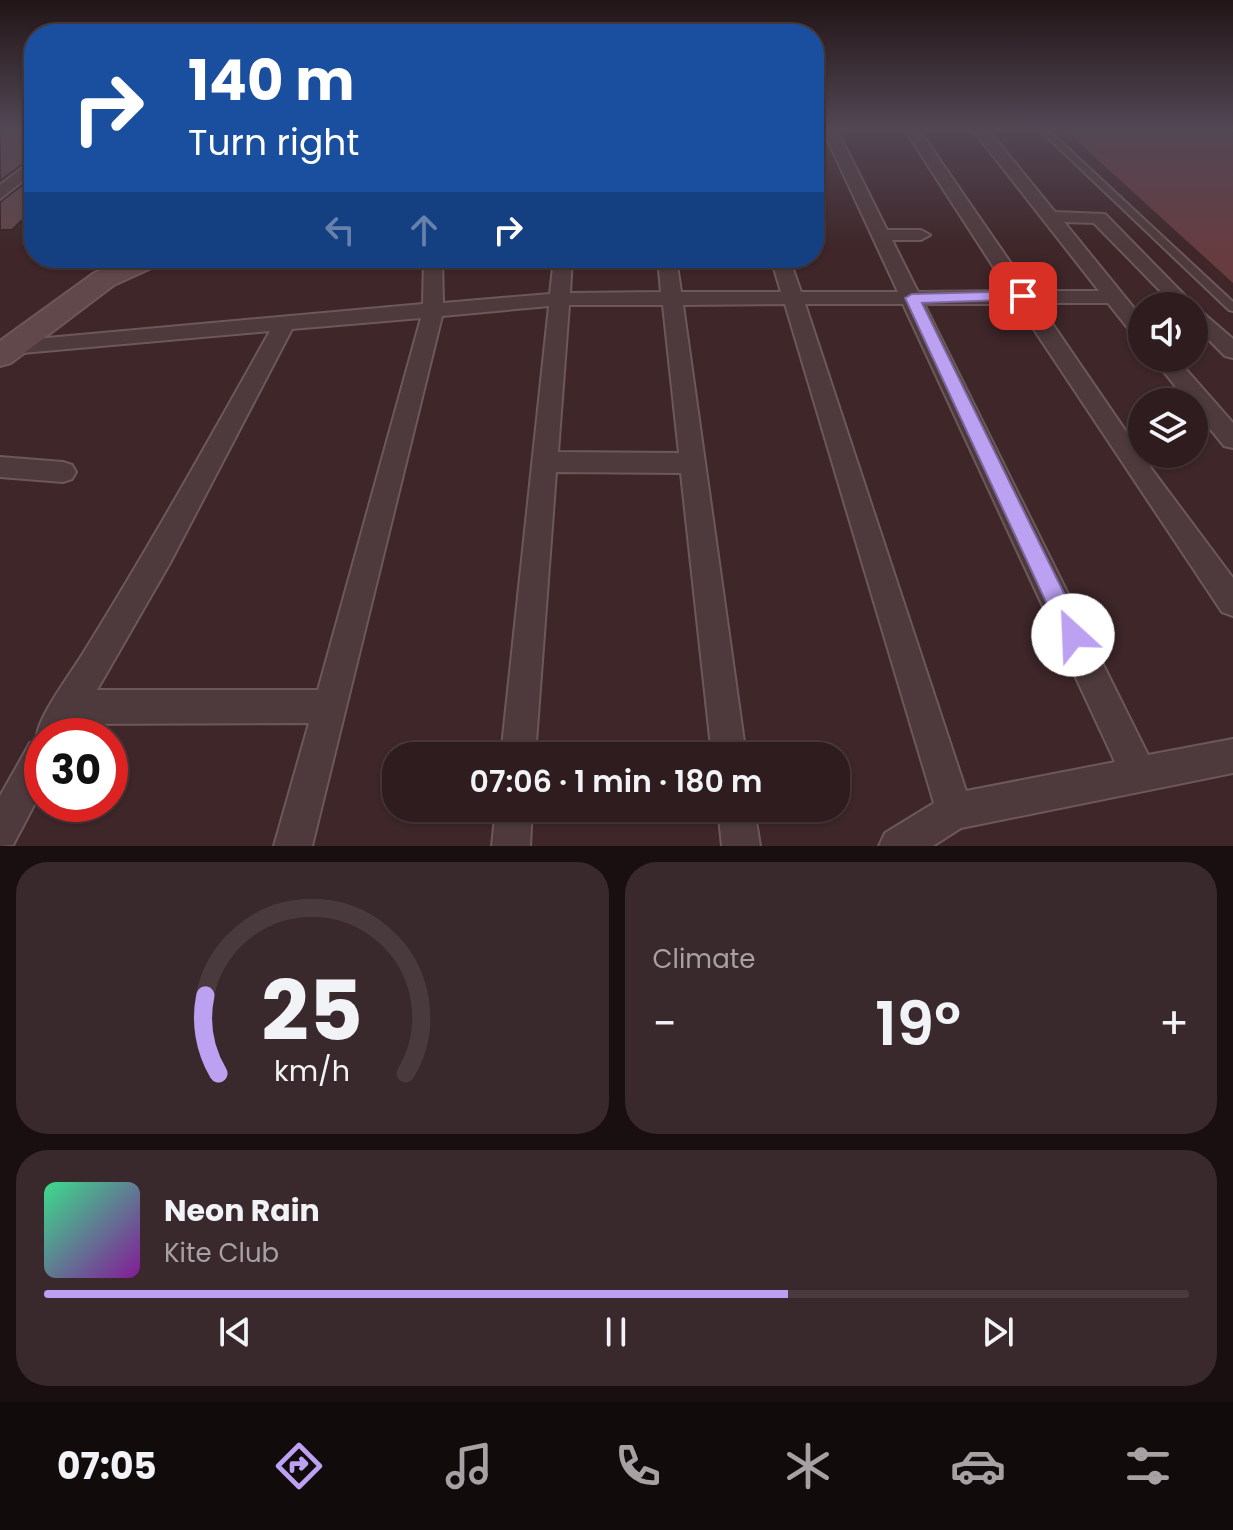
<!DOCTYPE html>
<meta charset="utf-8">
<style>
:root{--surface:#2e1c1f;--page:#3a292c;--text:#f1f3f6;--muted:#a7a1a4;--line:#493a3d;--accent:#bca0f2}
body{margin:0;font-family:Poppins,sans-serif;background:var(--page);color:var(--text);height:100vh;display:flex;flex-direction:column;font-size:30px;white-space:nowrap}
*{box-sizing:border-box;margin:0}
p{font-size:26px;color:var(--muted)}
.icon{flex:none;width:44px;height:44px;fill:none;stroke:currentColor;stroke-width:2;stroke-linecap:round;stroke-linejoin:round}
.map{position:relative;height:846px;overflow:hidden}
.side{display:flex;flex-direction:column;gap:16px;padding:16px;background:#190f11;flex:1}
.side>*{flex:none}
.hud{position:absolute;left:24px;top:24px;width:800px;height:244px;border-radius:32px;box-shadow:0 2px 6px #0004,0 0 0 2px var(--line);background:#1a4fa0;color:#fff;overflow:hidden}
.buttons{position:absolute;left:1128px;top:292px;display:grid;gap:16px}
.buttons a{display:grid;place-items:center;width:80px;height:80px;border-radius:50%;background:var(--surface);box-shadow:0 2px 6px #0004,0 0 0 2px var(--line);font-size:40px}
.speed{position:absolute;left:24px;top:718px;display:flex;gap:16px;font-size:40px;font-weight:700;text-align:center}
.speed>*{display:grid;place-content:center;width:104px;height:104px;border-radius:50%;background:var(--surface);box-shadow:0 2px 6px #0004,0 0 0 2px var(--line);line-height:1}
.speed .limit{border:12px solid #d22;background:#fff;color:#111}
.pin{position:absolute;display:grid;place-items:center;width:68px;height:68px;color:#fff;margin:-34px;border-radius:16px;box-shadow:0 4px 12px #0006}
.me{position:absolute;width:88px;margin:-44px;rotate:335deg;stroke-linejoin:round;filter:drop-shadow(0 0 6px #0008)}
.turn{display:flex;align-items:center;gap:28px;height:168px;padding:0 32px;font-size:36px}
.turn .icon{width:104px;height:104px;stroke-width:2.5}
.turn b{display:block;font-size:56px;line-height:68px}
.lanes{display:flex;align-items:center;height:76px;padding:0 32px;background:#0003;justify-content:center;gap:40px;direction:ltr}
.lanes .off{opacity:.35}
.big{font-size:60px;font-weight:600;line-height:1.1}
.side .widget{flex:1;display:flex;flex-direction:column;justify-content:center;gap:12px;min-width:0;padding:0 28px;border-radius:32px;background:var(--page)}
.side .dial{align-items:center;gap:0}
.dial svg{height:208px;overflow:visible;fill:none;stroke:var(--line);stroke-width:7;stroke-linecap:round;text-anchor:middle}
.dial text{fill:var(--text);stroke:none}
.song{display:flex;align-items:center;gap:24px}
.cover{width:96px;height:96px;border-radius:12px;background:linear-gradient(135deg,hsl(150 70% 55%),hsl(290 70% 35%))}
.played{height:8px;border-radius:4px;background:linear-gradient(90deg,var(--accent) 65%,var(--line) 65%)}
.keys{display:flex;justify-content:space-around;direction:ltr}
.heat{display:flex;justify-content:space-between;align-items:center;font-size:44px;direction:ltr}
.side .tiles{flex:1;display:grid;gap:16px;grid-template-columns:1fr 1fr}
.widget:last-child{grid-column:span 2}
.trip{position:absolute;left:382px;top:742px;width:468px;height:80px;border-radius:32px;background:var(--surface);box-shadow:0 2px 6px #0004,0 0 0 2px var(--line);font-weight:600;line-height:80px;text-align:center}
.menu{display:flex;height:128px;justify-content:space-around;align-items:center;background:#120b0c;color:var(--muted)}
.menu .icon{width:56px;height:56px}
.menu .on{color:var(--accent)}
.menu b{font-size:36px;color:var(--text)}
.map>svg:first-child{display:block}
.water{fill:#663c41}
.building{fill:#604549;stroke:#352123;stroke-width:2}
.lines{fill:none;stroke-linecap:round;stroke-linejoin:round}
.lane-casing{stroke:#6c585a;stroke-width:4}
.street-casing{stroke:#6c585a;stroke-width:4}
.secondary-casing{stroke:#6c585a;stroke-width:4}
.lane{fill:#4e3a3c;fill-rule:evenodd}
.street{fill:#4e3a3c;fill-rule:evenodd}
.secondary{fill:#61484a;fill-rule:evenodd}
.route{fill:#bca0f2;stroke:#7a689d;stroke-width:2}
</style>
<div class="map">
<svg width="1233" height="846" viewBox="0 0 1233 846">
<rect width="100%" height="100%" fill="#3e2629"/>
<path class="water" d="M1065,130H1233V283Z"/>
<path class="building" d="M0,130H34V156L0,181Z
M34,176V209L12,230H0V202Z"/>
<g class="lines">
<g class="lane-casing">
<path id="lane" d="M1040,130H1048L1233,302V311L1229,310Z"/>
</g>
<g class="street-casing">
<path id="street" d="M823,130H837L887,230H921L930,235L921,240H892L918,292L1009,291L905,130H919L1030,291H1099L973,130H988L1055,212L1105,214L1196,307L1233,339V358L1225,356L1194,325V306H1175L1094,223L1064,222L1142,318V339L1135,337L1108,303H1038L1153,471L1233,578V616L1222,612L1017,304H924L1148,755L1233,739V773L961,828L933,846H879L885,833L934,803L785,304L683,305L746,756H712L681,473L556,472L535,756H501L549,306L442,316L312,846H274L309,723L78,724L71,736H42V790L13,845L0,846V796L30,743L37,740C34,722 71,673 82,655C148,549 209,440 270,331L11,354L3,352L0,347L3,342L423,304L424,258H442L443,303L550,294L554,258H572L570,293L661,292L658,258H676L681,292H781L771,258H789L801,292H898ZM805,304H903L1115,762L966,791ZM569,305H663L679,453L558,452ZM421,318L318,690H97L170,563L292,329Z
M34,159V172L0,199V185Z
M1153,358H1176L1233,423V448L1224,446L1194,409V402H1188Z
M0,457L63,462L72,465L76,472L72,479L63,482L0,477Z
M496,808H532L530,846H492Z
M718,808H754L760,846H722Z"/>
</g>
<g class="secondary-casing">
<path id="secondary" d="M129,258H164L160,264L114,285L11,363L0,366V341L94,273Z"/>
</g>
<use href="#lane" class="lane"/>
<use href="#street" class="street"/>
<use href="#secondary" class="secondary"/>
</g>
<linearGradient id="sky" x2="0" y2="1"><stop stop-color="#221517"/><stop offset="0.52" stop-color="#524754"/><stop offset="1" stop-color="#524754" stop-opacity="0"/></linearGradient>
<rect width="1233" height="249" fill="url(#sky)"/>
<path class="route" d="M1023,291L1030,296L1028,299L922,303L1081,628L1085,635L1081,643L1073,647L1065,643L905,298L912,294Z"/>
</svg>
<div class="buttons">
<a><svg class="icon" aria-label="sound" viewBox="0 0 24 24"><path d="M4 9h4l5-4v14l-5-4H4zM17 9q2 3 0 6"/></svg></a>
<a><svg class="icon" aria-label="layers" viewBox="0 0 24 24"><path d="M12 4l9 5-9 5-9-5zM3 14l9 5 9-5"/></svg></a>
</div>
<div class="speed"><div class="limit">30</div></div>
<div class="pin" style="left:1023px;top:296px;background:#d93025"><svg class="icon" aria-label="arrive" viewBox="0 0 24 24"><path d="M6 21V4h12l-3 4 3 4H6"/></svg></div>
<svg class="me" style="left:1073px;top:635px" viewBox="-20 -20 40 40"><circle r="19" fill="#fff"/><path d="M0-13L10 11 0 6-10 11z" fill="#bca0f2"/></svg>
<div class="trip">07:06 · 1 min · 180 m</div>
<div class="hud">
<div class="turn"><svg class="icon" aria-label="right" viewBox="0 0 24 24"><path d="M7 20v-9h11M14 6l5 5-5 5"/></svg><div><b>140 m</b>Turn right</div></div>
<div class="lanes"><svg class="icon off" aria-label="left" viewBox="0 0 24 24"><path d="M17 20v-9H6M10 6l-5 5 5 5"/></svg><svg class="icon off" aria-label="ahead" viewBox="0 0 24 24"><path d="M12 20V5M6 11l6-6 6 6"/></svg><svg class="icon" aria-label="right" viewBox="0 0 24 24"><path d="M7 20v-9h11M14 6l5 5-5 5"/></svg></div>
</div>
</div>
<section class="side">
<div class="tiles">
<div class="widget dial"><svg viewBox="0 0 100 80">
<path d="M14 69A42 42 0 1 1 86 69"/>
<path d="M14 69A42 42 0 0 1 9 39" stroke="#bca0f2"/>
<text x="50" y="56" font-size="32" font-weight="700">25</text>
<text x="50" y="72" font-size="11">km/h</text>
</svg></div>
<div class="widget"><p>Climate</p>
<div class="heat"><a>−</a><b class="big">19°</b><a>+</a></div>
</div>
<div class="widget">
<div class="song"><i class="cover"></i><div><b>Neon Rain</b><p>Kite Club</p></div></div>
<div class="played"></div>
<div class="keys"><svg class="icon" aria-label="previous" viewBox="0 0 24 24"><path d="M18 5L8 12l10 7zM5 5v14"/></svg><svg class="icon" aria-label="pause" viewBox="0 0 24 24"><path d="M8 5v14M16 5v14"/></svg><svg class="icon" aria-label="next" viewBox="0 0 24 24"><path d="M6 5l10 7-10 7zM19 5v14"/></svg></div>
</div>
</div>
</section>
<nav class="menu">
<b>07:05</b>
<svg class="icon on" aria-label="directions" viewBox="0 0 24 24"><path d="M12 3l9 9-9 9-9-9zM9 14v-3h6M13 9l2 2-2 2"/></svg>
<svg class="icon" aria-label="music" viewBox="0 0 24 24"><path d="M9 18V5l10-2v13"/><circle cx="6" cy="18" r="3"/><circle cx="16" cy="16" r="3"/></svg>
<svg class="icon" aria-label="phone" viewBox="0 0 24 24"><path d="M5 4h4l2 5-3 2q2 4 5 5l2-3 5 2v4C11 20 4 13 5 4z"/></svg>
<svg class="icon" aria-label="climate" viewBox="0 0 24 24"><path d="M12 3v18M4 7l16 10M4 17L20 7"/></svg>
<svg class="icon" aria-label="car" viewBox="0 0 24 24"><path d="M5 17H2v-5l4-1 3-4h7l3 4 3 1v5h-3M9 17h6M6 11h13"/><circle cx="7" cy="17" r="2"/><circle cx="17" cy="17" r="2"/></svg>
<svg class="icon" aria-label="filters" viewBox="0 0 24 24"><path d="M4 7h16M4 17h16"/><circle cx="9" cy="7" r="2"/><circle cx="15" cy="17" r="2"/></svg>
</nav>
